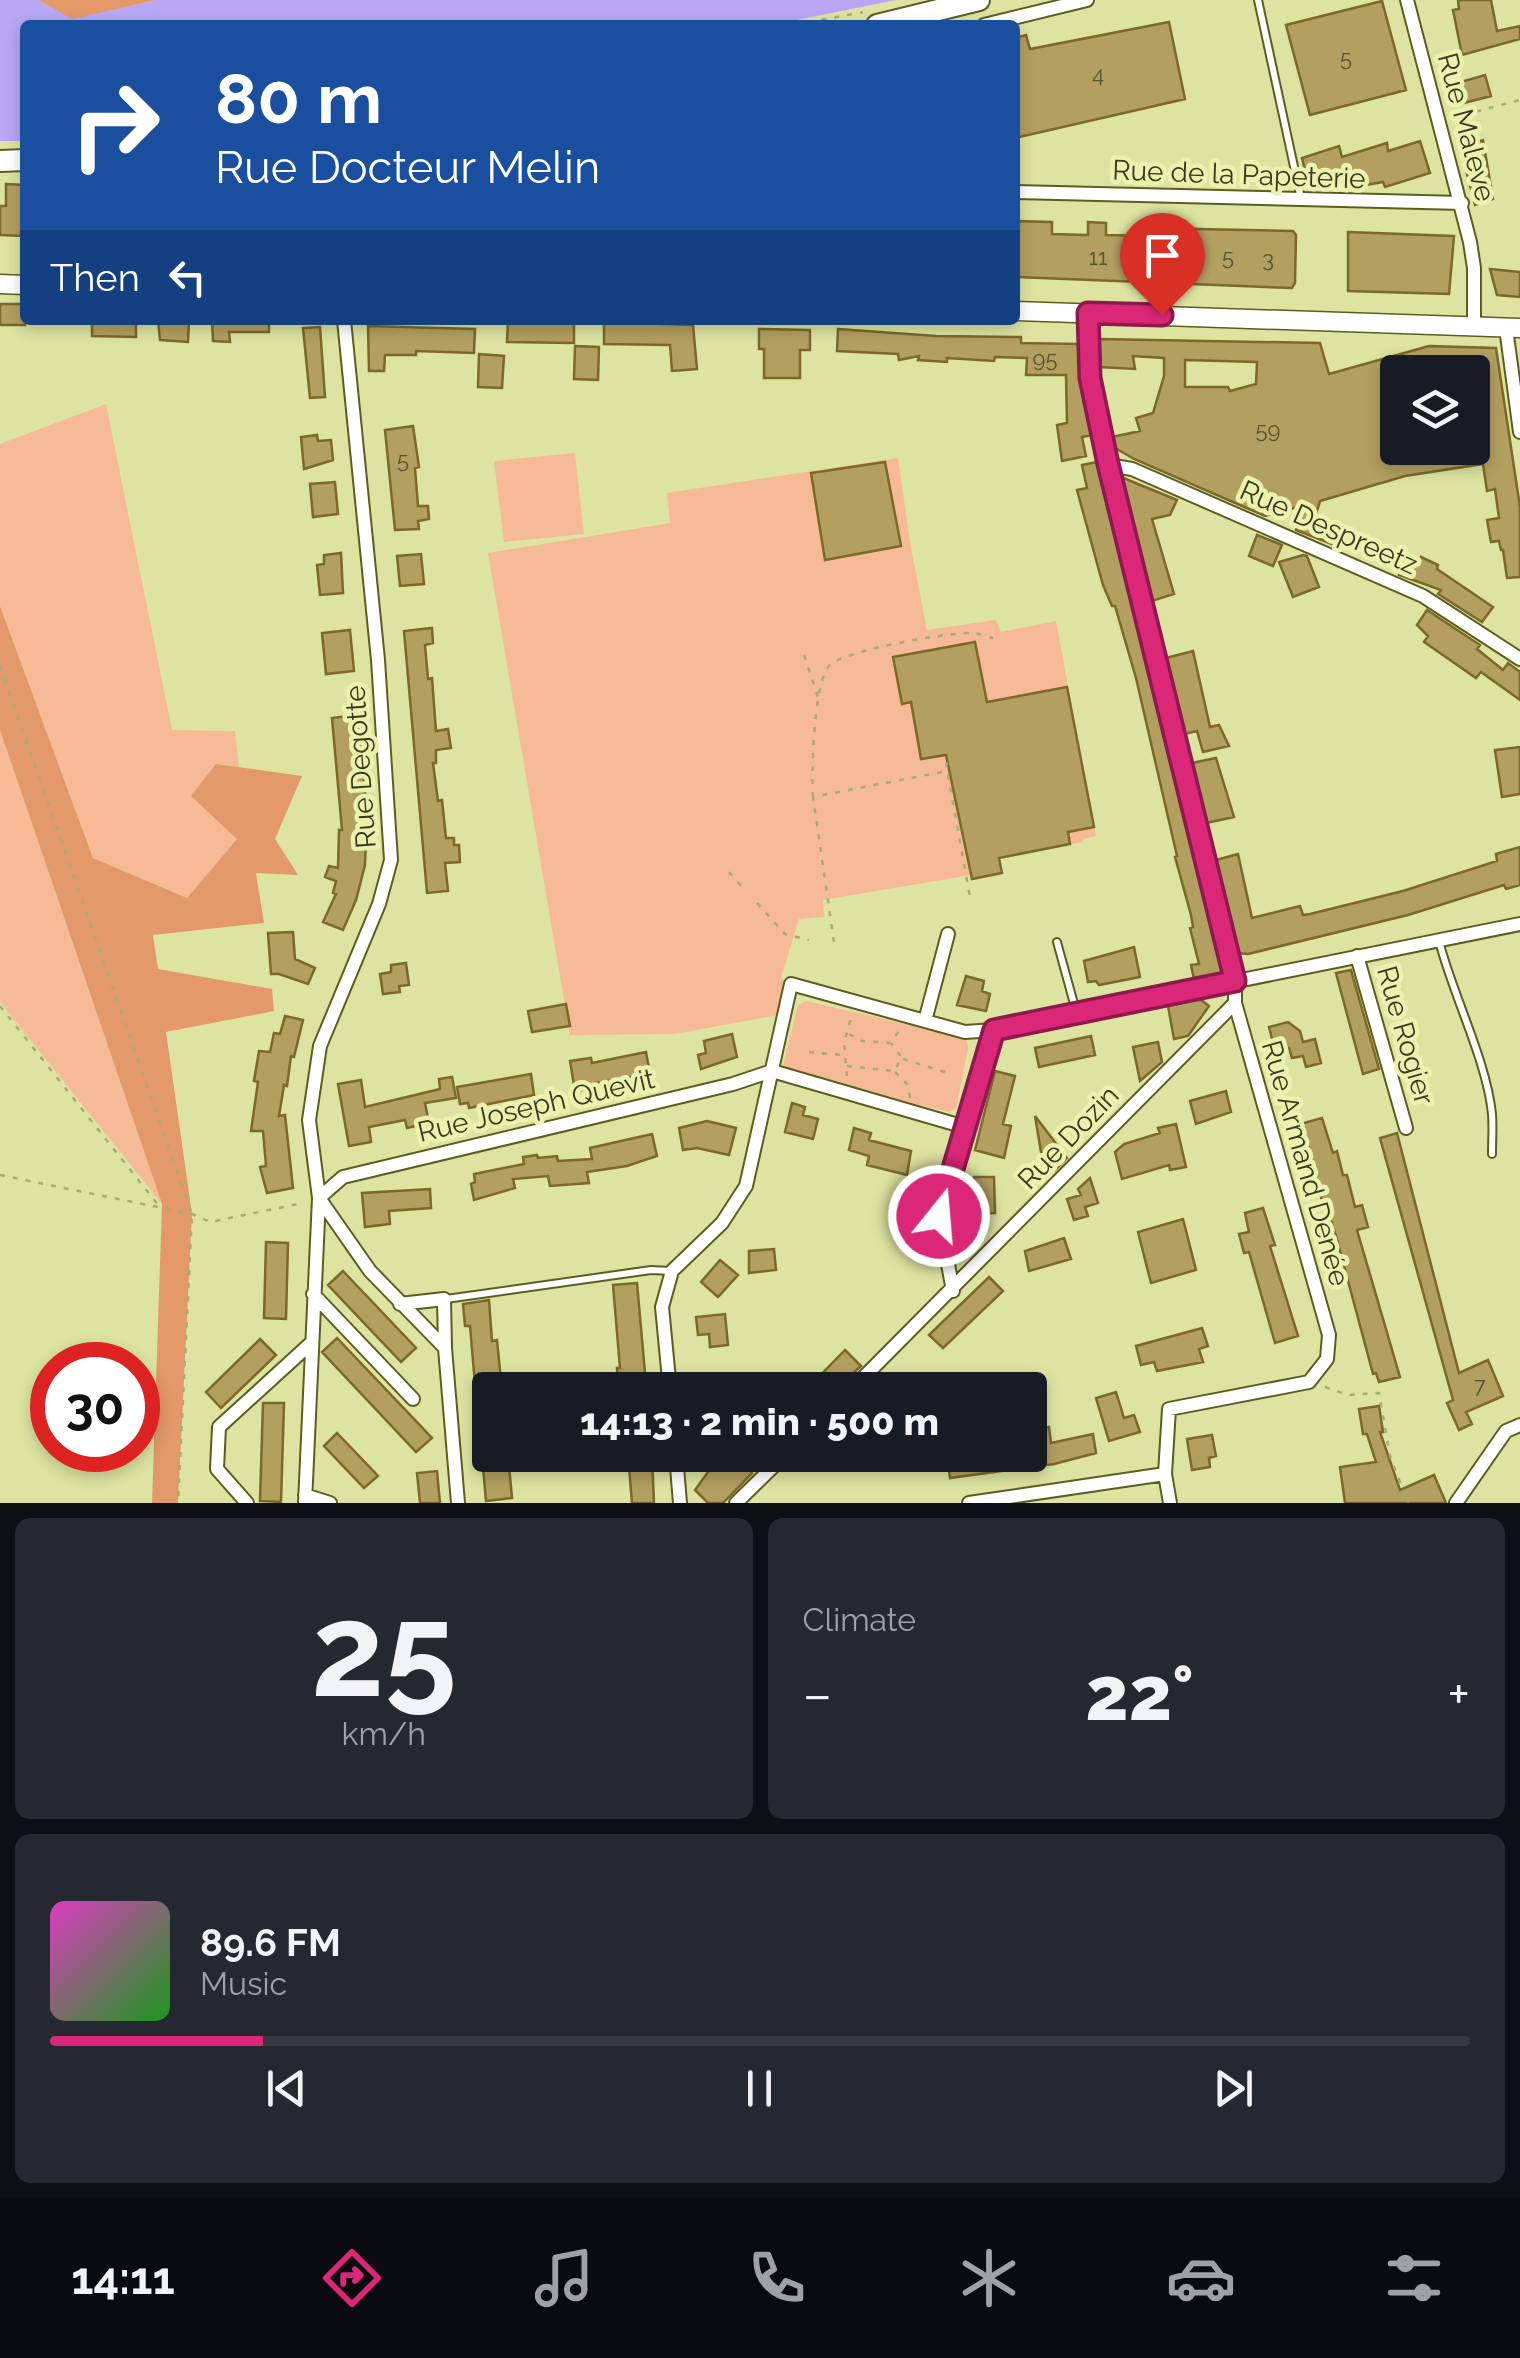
<!DOCTYPE html>
<meta charset="utf-8">
<style>
:root{--surface:#171b24;--page:#242831;--text:#f1f3f6;--muted:#9ea1a6;--line:#363941;--accent:#db2777}
body{margin:0;font-family:Raleway,sans-serif;background:var(--page);color:var(--text);height:100vh;display:flex;flex-direction:column;font-size:38px;white-space:nowrap}
*{box-sizing:border-box;margin:0}
p{font-size:32px;color:var(--muted)}
.icon{flex:none;width:55px;height:55px;fill:none;stroke:currentColor;stroke-width:2;stroke-linecap:round;stroke-linejoin:round}
.map{position:relative;height:1503px;overflow:hidden}
.panel{display:flex;flex-direction:column;gap:15px;padding:15px;background:#0d0f14;flex:1}
.panel>*{flex:none}
.hud{position:absolute;left:20px;top:20px;width:1000px;height:305px;border-radius:10px;box-shadow:0 5px 15px #0003;background:#1a4fa0;color:#fff;overflow:hidden}
.buttons{position:absolute;left:1380px;top:355px;display:grid;gap:20px}
.buttons a{display:grid;place-items:center;width:110px;height:110px;border-radius:10px;background:var(--surface);box-shadow:0 5px 15px #0003;font-size:50px}
.speed{position:absolute;left:30px;top:1342px;display:flex;gap:20px;font-size:50px;font-weight:700;text-align:center}
.speed>*{display:grid;place-content:center;width:130px;height:130px;border-radius:50%;background:var(--surface);box-shadow:0 5px 15px #0003;line-height:1}
.speed .limit{border:15px solid #d22;background:#fff;color:#111}
.pin{position:absolute;display:grid;place-items:center;width:85px;height:85px;color:#fff;margin:-102px -42px;border-radius:50% 50% 50% 0;rotate:-45deg;box-shadow:0 0 10px #0007}
.pin .icon{rotate:45deg}
.me{position:absolute;width:110px;margin:-55px;rotate:17deg;stroke-linejoin:round;filter:drop-shadow(0 0 8px #0008)}
.turn{display:flex;align-items:center;gap:35px;height:210px;padding:0 30px;font-size:45px}
.turn .icon{width:130px;height:130px;stroke-width:2.5}
.turn b{display:block;font-size:70px;line-height:85px}
.then{display:flex;align-items:center;height:95px;padding:0 30px;background:#0003;gap:20px;font-size:38px}
.big{font-size:75px;font-weight:800;line-height:1.1}
.panel .card{flex:1;display:flex;flex-direction:column;justify-content:center;gap:15px;min-width:0;padding:0 35px;border-radius:15px;background:var(--page)}
.panel .dial{align-items:center;gap:0}
.dial b{font-size:130px;line-height:1}
.song{display:flex;align-items:center;gap:30px}
.cover{width:120px;height:120px;border-radius:15px;background:linear-gradient(135deg,hsl(310 70% 55%),hsl(120 70% 35%))}
.played{height:10px;border-radius:5px;background:linear-gradient(90deg,var(--accent) 15%,var(--line) 15%)}
.keys{display:flex;justify-content:space-around;direction:ltr}
.heat{display:flex;justify-content:space-between;align-items:center;font-size:55px;direction:ltr}
.panel .tiles{flex:1;display:grid;gap:15px;grid-template-columns:1fr 1fr}
.card:last-child{grid-column:span 2}
.trip{position:absolute;left:472px;top:1372px;width:575px;height:100px;border-radius:10px;background:var(--surface);box-shadow:0 5px 15px #0003;font-weight:800;line-height:100px;text-align:center}
.dock{display:flex;height:160px;justify-content:space-around;align-items:center;background:#090b0e;color:var(--muted)}
.dock .icon{width:70px;height:70px}
.dock .current{color:var(--accent)}
.dock b{font-size:45px;color:var(--text)}
.map>svg:first-child{display:block}
.green{fill:#f6bb96}
.forest{fill:#e39969}
.water{fill:#b7a7f5}
.building{fill:#b39f5f;stroke:#7c6928;stroke-width:2.5;fill-rule:evenodd}
.lines{fill:none;stroke-linecap:round;stroke-linejoin:round}
.service-casing{stroke:#5b5f1e;stroke-width:10}
.minor-casing{stroke:#5b5f1e;stroke-width:16}
.secondary-casing{stroke:#5b5f1e;stroke-width:21}
.primary-casing{stroke:#5b5f1e;stroke-width:24}
.path{stroke:#a7ad77;stroke-width:2.5;stroke-dasharray:5 8;stroke-linecap:butt}
.service{stroke:#fff;stroke-width:6}
.minor{stroke:#fff;stroke-width:12}
.secondary{stroke:#fff;stroke-width:18}
.primary{stroke:#fff;stroke-width:20}
.route-casing{stroke:#8e194d;stroke-width:25}
.route{stroke:#db2777;stroke-width:18}
.labels{text-anchor:middle;stroke-width:9;stroke-linejoin:round;paint-order:stroke}
.number-label{font-size:22px;fill:#575430}
.street-label{font-size:28px;fill:#383b20;stroke:#eaf2ae}
</style>
<div class="map">
<svg width="1520" height="1503" viewBox="0 0 1520 1503">
<rect width="100%" height="100%" fill="#dde4a1"/>
<path class="green" d="M106,404L172,730L235,731L239,767L216,764L237,839L187,898L93,858L0,606V444Z
M575,453L584,534L504,542L494,461Z
M898,458L910,542L927,630L996,620L1001,632L1056,621L1096,836L1083,839V842L999,858L1002,873L972,879L971,875L823,900L824,917L799,919L781,978L791,984L784,1014L674,1034L570,1035L488,553L670,523L667,493Z
M0,730L162,1204L0,1002Z
M806,1001L966,1038L968,1048L956,1108L949,1112L788,1074L783,1065L798,1005Z"/>
<path class="forest" d="M38,0H156L72,20Z
M0,606L93,858L187,898L237,839L191,796L216,764L302,776L275,839L298,875L256,873L264,923L153,935L158,969L272,989L274,1011L166,1032L192,1214L178,1503H152L162,1204L0,730Z"/>
<path class="water" d="M0,0H38L72,19L156,0H896L772,25H25V141H0Z"/>
<path class="building" d="M1458,0H1491L1497,31L1520,26V39L1462,55L1453,10L1459,9Z
M1382,1L1406,90L1310,115L1286,25Z
M1169,22L1185,99L1015,138V38L1026,35L1030,49Z
M1485,75L1491,96L1456,105L1450,85Z
M1483,140L1493,199L1475,205L1460,147Z
M1420,141L1430,173L1385,187L1383,182L1360,186L1356,171L1309,187L1302,158L1339,146L1342,157L1387,143L1388,151Z
M6,184L25,185V236L0,235V206H6Z
M1015,221L1052,222V234L1088,235V222L1106,223V235L1147,236L1148,228L1293,231L1296,235L1295,283L1292,288L1015,277Z
M1348,232L1454,236L1449,294L1348,291Z
M1490,269L1520,272V297L1497,295Z
M0,304H25V325H0Z
M92,320H136V337L92,336Z
M158,320H189L188,342L160,340Z
M212,320H269V332H229L230,342L213,341Z
M508,320L574,321V343L507,342Z
M604,322L693,325L697,369L672,371L670,345L604,344Z
M368,326L475,329L474,353L416,351V355H385L384,371H369Z
M320,327L325,397L310,398L303,328Z
M759,329L810,330V350H800V378H764V349H759Z
M838,329L936,336L1021,337V343L1079,344L1080,380L1092,435L1082,437L1086,456L1062,461L1057,425L1067,423L1066,375H1026L1027,358L995,357L994,361L947,358V362L918,360L919,356L899,360L898,354L837,351Z
M1099,339L1320,343L1329,374L1429,346L1496,348L1520,507V577L1507,578L1503,550H1501L1499,541L1491,542L1487,520L1499,518L1495,489L1487,491L1483,464L1405,476L1320,501L1315,518L1340,530L1334,545L1296,530L1305,505L1265,516L1134,459L1115,448L1112,437L1140,431L1136,418L1153,413L1164,376V358L1133,356L1135,369L1100,367ZM1185,360L1257,362L1256,384L1230,391L1228,387H1185ZM1398,372H1472V448H1398Z
M575,346L599,347L598,380L574,379Z
M479,354L504,356L502,388L478,387Z
M413,426L419,467L415,468L418,506H428L429,519L418,521L419,529L395,530L385,430Z
M317,435L318,441L331,440L333,460L304,469L301,437Z
M885,462L901,546L825,560L811,473Z
M1097,462L1105,497L1223,974L1194,979L1191,965L1199,964L1190,928L1193,927L1191,915L1175,857L1177,856L1136,678L1115,606H1112L1103,585L1077,490L1087,488L1082,465Z
M1121,477L1177,500L1170,515L1152,519L1174,594L1152,601Z
M335,482L338,514L313,517L310,484Z
M1257,535L1282,545L1273,566L1249,556Z
M341,553L343,593L320,595L317,565L324,564V555Z
M421,554L424,584L400,586L397,556Z
M1303,555L1307,556L1319,587L1293,597L1279,562Z
M1421,557L1438,565L1437,569L1493,607L1482,622L1438,594L1441,590L1399,575L1406,558L1418,564Z
M1427,610L1480,645L1477,649L1503,670L1508,663L1520,672V700L1481,672L1476,678L1424,642L1428,636L1417,625Z
M432,628L433,643L425,645L428,679L432,678L436,731L448,729L451,748L436,750V763H433L438,801L442,800L446,838H454V845H459L460,862L445,863L448,891L427,893L404,631Z
M350,630L354,671L326,674L322,633Z
M975,642L987,702L1067,687L1094,827L1068,832L1070,844L999,858L1002,873L972,879L946,755L921,759L911,702L902,704L893,657Z
M1193,651L1210,727L1219,725L1229,746L1203,752L1197,731L1184,734L1166,658Z
M357,715L367,812L365,865L356,900L343,930L323,922L336,894L333,893L336,881L325,877L329,866L338,868L339,830H342L332,718Z
M1520,747V794L1502,797L1495,750Z
M1216,758L1234,817L1206,823L1192,763Z
M1520,847V885L1506,889L1504,885L1408,915L1248,954L1238,953L1216,860L1238,854L1252,918L1300,906L1303,915L1310,914L1403,891L1497,861L1496,854Z
M293,932L295,959L315,968L308,984L279,974H271L268,933Z
M1134,947L1140,977L1099,985L1096,981L1088,982L1084,961Z
M406,963L409,985L399,986L400,992L383,994L380,974L391,972V965Z
M1351,970L1379,1069L1363,1074L1336,973Z
M966,976L984,981L982,991L990,994L986,1011L957,1005Z
M1200,999L1209,1006L1188,1036L1174,1039L1168,1006Z
M566,1004L570,1026L532,1032L528,1011Z
M285,1016L303,1020L294,1057L291,1056L287,1086L284,1085L279,1116L285,1115L293,1188L267,1193L260,1167L266,1166L263,1131H251L258,1082L254,1081L259,1051L270,1052L274,1033L280,1034Z
M1288,1022L1300,1031L1303,1042L1315,1039L1321,1063L1306,1067L1303,1056L1292,1058L1289,1048L1275,1051L1269,1027Z
M732,1034L737,1057L701,1069L698,1055L706,1053L704,1041Z
M1091,1036L1095,1055L1039,1067L1035,1048Z
M1158,1042L1162,1062L1140,1081L1133,1047Z
M646,1052L650,1074L595,1083L596,1088L575,1091L570,1061L591,1058L592,1063Z
M995,1071L1015,1076L1003,1124L1011,1126L1004,1158L975,1150Z
M531,1074L534,1095L469,1108L468,1103L460,1104L457,1087Z
M452,1077L456,1098L425,1103L429,1123L407,1128L405,1120L369,1127L371,1142L349,1146L338,1084L361,1080L365,1107L440,1089L439,1079Z
M1226,1091L1231,1112L1196,1124L1190,1101Z
M792,1103L805,1107L803,1115L818,1119L813,1139L785,1132Z
M1035,1116L1067,1158L1055,1170L1041,1152Z
M1322,1118L1333,1153L1337,1151L1343,1175H1347L1355,1207L1362,1205L1368,1227L1357,1230L1400,1377L1379,1382L1376,1373L1373,1374L1336,1236L1326,1205H1323L1309,1148L1300,1124Z
M707,1121L736,1128L729,1155L697,1148L683,1150L679,1128Z
M1176,1124L1186,1167L1170,1170L1169,1165L1122,1179L1115,1152L1124,1144L1160,1133L1158,1128Z
M854,1128L871,1133L869,1140L911,1151L907,1175L867,1165L869,1156L849,1150Z
M1397,1133L1459,1373L1488,1360L1503,1396L1466,1412L1472,1424L1459,1430L1447,1403L1453,1400L1380,1138Z
M652,1134L657,1156L627,1166L587,1172L589,1183L550,1186L548,1176L513,1179L515,1188L474,1200L471,1184L475,1182L474,1174L524,1164L523,1157L537,1155L538,1158L557,1156L558,1161L592,1159L590,1148Z
M974,1177H994L995,1213L972,1214Z
M1090,1178L1098,1203L1085,1207L1088,1216L1074,1220L1067,1199L1081,1195L1078,1189Z
M430,1189L431,1208L389,1211L390,1224L365,1227L362,1193Z
M1263,1208L1275,1245L1270,1246L1298,1336L1275,1343L1249,1252L1244,1253L1239,1234L1249,1232L1245,1213Z
M1183,1219L1196,1270L1151,1283L1138,1232Z
M1064,1238L1071,1259L1029,1271L1025,1251Z
M266,1242L288,1243L286,1319L264,1318Z
M774,1249L776,1270L749,1273V1251Z
M720,1260L738,1275L718,1297L701,1282Z
M343,1271L416,1348L401,1362L328,1285Z
M989,1277L1003,1291L943,1348L929,1335Z
M637,1283L646,1384L643,1385V1390H623L618,1386L617,1368H620L613,1285Z
M489,1300L492,1341L497,1340L502,1390H490V1442L480,1443L470,1326H465L463,1304Z
M725,1314L728,1345L710,1347L709,1334L698,1335L696,1317Z
M1202,1328L1208,1346L1199,1349L1203,1362L1157,1371L1154,1362L1141,1365L1136,1346Z
M337,1338L432,1438L416,1452L322,1352Z
M260,1339L276,1355L221,1408L206,1392Z
M845,1350L861,1366L835,1390H806Z
M1116,1392L1124,1418L1134,1415L1140,1432L1109,1441L1096,1398Z
M263,1403H284L281,1502L260,1501Z
M1379,1406L1383,1432H1380L1400,1490L1434,1475L1446,1503H1345L1340,1467L1376,1462L1367,1434H1363L1359,1409Z
M1049,1427L1051,1443L1093,1434L1096,1453L1054,1464L950,1478L947,1455H1030V1430Z
M337,1433L378,1476L364,1488L324,1446Z
M1212,1435L1216,1456L1209,1458L1210,1467L1192,1470L1187,1439Z
M482,1455H508L512,1498L486,1501Z
M628,1455H652L654,1503H632Z
M718,1458L729,1469L738,1459L752,1473L723,1503H708L695,1490Z
M437,1471L440,1503H420L417,1473Z"/>
<g class="lines">
<g class="service-casing">
<path id="service" d="M1258,0L1301,199
M1439,941C1453,995 1487,1062 1492,1114C1493,1127 1492,1141 1492,1154
M1057,942L1076,1011
M446,1299L651,1270L671,1271"/>
</g>
<g class="minor-casing">
<path id="minor" d="M1407,0L1470,242L1474,268V327
M984,25L1087,0
M1015,192L1462,203
M1506,328L1520,432
M1108,465L1132,469L1423,596L1520,659
M1357,956L1406,1128
M925,1021L948,934
M772,1071L965,1127
M319,1198L343,1177L733,1084L772,1071
M319,1198L370,1271L445,1348L458,1503
M953,1291L939,1216L994,1030
M313,1294L413,1399
M400,1304L444,1299L445,1348
M670,1390L662,1307L672,1271L722,1223L746,1186L791,984L965,1032L994,1030L1520,924
M851,1390L1235,1003
M676,1455L680,1503
M1165,1474L1170,1503
M305,1495L330,1503
M247,1503L217,1469L219,1427L310,1344
M305,1503L319,1198L309,1120L320,1046L379,904L391,860L378,660L344,320
M736,1503L785,1455
M969,1503L1165,1474L1169,1409L1309,1382L1327,1359L1329,1335L1235,1003V981L1108,465L1090,378L1088,313
M1456,1503L1506,1431L1520,1425"/>
</g>
<g class="secondary-casing">
<path id="secondary" d="M0,284L25,285
M1015,311L1520,328"/>
</g>
<g class="primary-casing">
<path id="primary" d="M877,25L979,0
M0,161L25,160"/>
</g>
<path class="path" d="M796,25L863,12
M1451,118L1520,100
M804,655L819,700
M0,666L192,1214L178,1503
M948,763L946,764L970,897
M813,797C811,772 814,686 828,667C842,650 946,633 970,633C978,633 986,636 993,638
M729,872L741,886
M757,903L785,934L809,940
M834,942L813,797L947,771
M0,1006L159,1206
M849,1034L862,1041L891,1043L900,1029
M809,1052L843,1055
M903,1059L945,1072
M847,1066L894,1071L902,1058L891,1043
M895,1072L907,1084L910,1098
M847,1076L844,1042L852,1015
M0,1175L192,1214L210,1222L303,1203
M1325,1387L1348,1395L1379,1393L1390,1456L1408,1503"/>
<use href="#service" class="service"/>
<use href="#minor" class="minor"/>
<use href="#secondary" class="secondary"/>
<use href="#primary" class="primary"/>
</g>
<g class="lines">
<g class="route-casing">
<path id="route" d="M939,1216L994,1030L1235,981L1108,464L1090,378L1088,313L1162,315"/>
</g>
<use href="#route" class="route"/>
</g>
<g class="labels">
<g class="number-label">
<text x="1346" y="66">5</text>
<text x="1098" y="82">4</text>
<text x="1098" y="265">11</text>
<text x="1228" y="265">5</text>
<text x="1268" y="267">3</text>
<text x="1045" y="367">95</text>
<text x="1268" y="438">59</text>
<text x="403" y="468">5</text>
<text x="1480" y="1393">7</text>
</g>
<g class="street-label">
<text transform="translate(1467 127) rotate(75)" y="10">Rue Maleve</text>
<text transform="translate(1239 174) rotate(2)" y="10">Rue de la Papeterie</text>
<text transform="translate(1329 527) rotate(24)" y="10">Rue Despreetz</text>
<text transform="translate(360 767) rotate(-94)" y="10">Rue Degotte</text>
<text transform="translate(1406 1035) rotate(74)" y="10">Rue Rogier</text>
<text transform="translate(536 1105) rotate(-13)" y="10">Rue Joseph Quevit</text>
<text transform="translate(1068 1137) rotate(-46)" y="10">Rue Dozin</text>
<text transform="translate(1306 1163) rotate(74)" y="10">Rue Armand Denée</text>
</g>
</g>
</svg>
<div class="buttons">
<a><svg class="icon" aria-label="layers" viewBox="0 0 24 24"><path d="M12 4l9 5-9 5-9-5zM3 14l9 5 9-5"/></svg></a>
</div>
<div class="speed"><div class="limit">30</div></div>
<div class="pin" style="left:1162px;top:315px;background:#d93025"><svg class="icon" aria-label="arrive" viewBox="0 0 24 24"><path d="M6 21V4h12l-3 4 3 4H6"/></svg></div>
<svg class="me" style="left:939px;top:1216px" viewBox="-20 -20 40 40"><circle r="17" fill="#db2777" stroke="#fff" stroke-width="3"/><path d="M0-11L8 9 0 5-8 9z" fill="#fff"/></svg>
<div class="trip">14:13 · 2 min · 500 m</div>
<div class="hud">
<div class="turn"><svg class="icon" aria-label="right" viewBox="0 0 24 24"><path d="M7 20v-9h11M14 6l5 5-5 5"/></svg><div><b>80 m</b>Rue Docteur Melin</div></div>
<div class="then">Then<svg class="icon" aria-label="left" viewBox="0 0 24 24"><path d="M17 20v-9H6M10 6l-5 5 5 5"/></svg></div>
</div>
</div>
<section class="panel">
<div class="tiles">
<div class="card dial"><b>25</b><p>km/h</p></div>
<div class="card"><p>Climate</p>
<div class="heat"><a>−</a><b class="big">22°</b><a>+</a></div>
</div>
<div class="card">
<div class="song"><i class="cover"></i><div><b>89.6 FM</b><p>Music</p></div></div>
<div class="played"></div>
<div class="keys"><svg class="icon" aria-label="previous" viewBox="0 0 24 24"><path d="M18 5L8 12l10 7zM5 5v14"/></svg><svg class="icon" aria-label="pause" viewBox="0 0 24 24"><path d="M8 5v14M16 5v14"/></svg><svg class="icon" aria-label="next" viewBox="0 0 24 24"><path d="M6 5l10 7-10 7zM19 5v14"/></svg></div>
</div>
</div>
</section>
<nav class="dock">
<b>14:11</b>
<svg class="icon current" aria-label="directions" viewBox="0 0 24 24"><path d="M12 3l9 9-9 9-9-9zM9 14v-3h6M13 9l2 2-2 2"/></svg>
<svg class="icon" aria-label="music" viewBox="0 0 24 24"><path d="M9 18V5l10-2v13"/><circle cx="6" cy="18" r="3"/><circle cx="16" cy="16" r="3"/></svg>
<svg class="icon" aria-label="phone" viewBox="0 0 24 24"><path d="M5 4h4l2 5-3 2q2 4 5 5l2-3 5 2v4C11 20 4 13 5 4z"/></svg>
<svg class="icon" aria-label="climate" viewBox="0 0 24 24"><path d="M12 3v18M4 7l16 10M4 17L20 7"/></svg>
<svg class="icon" aria-label="car" viewBox="0 0 24 24"><path d="M5 17H2v-5l4-1 3-4h7l3 4 3 1v5h-3M9 17h6M6 11h13"/><circle cx="7" cy="17" r="2"/><circle cx="17" cy="17" r="2"/></svg>
<svg class="icon" aria-label="filters" viewBox="0 0 24 24"><path d="M4 7h16M4 17h16"/><circle cx="9" cy="7" r="2"/><circle cx="15" cy="17" r="2"/></svg>
</nav>
